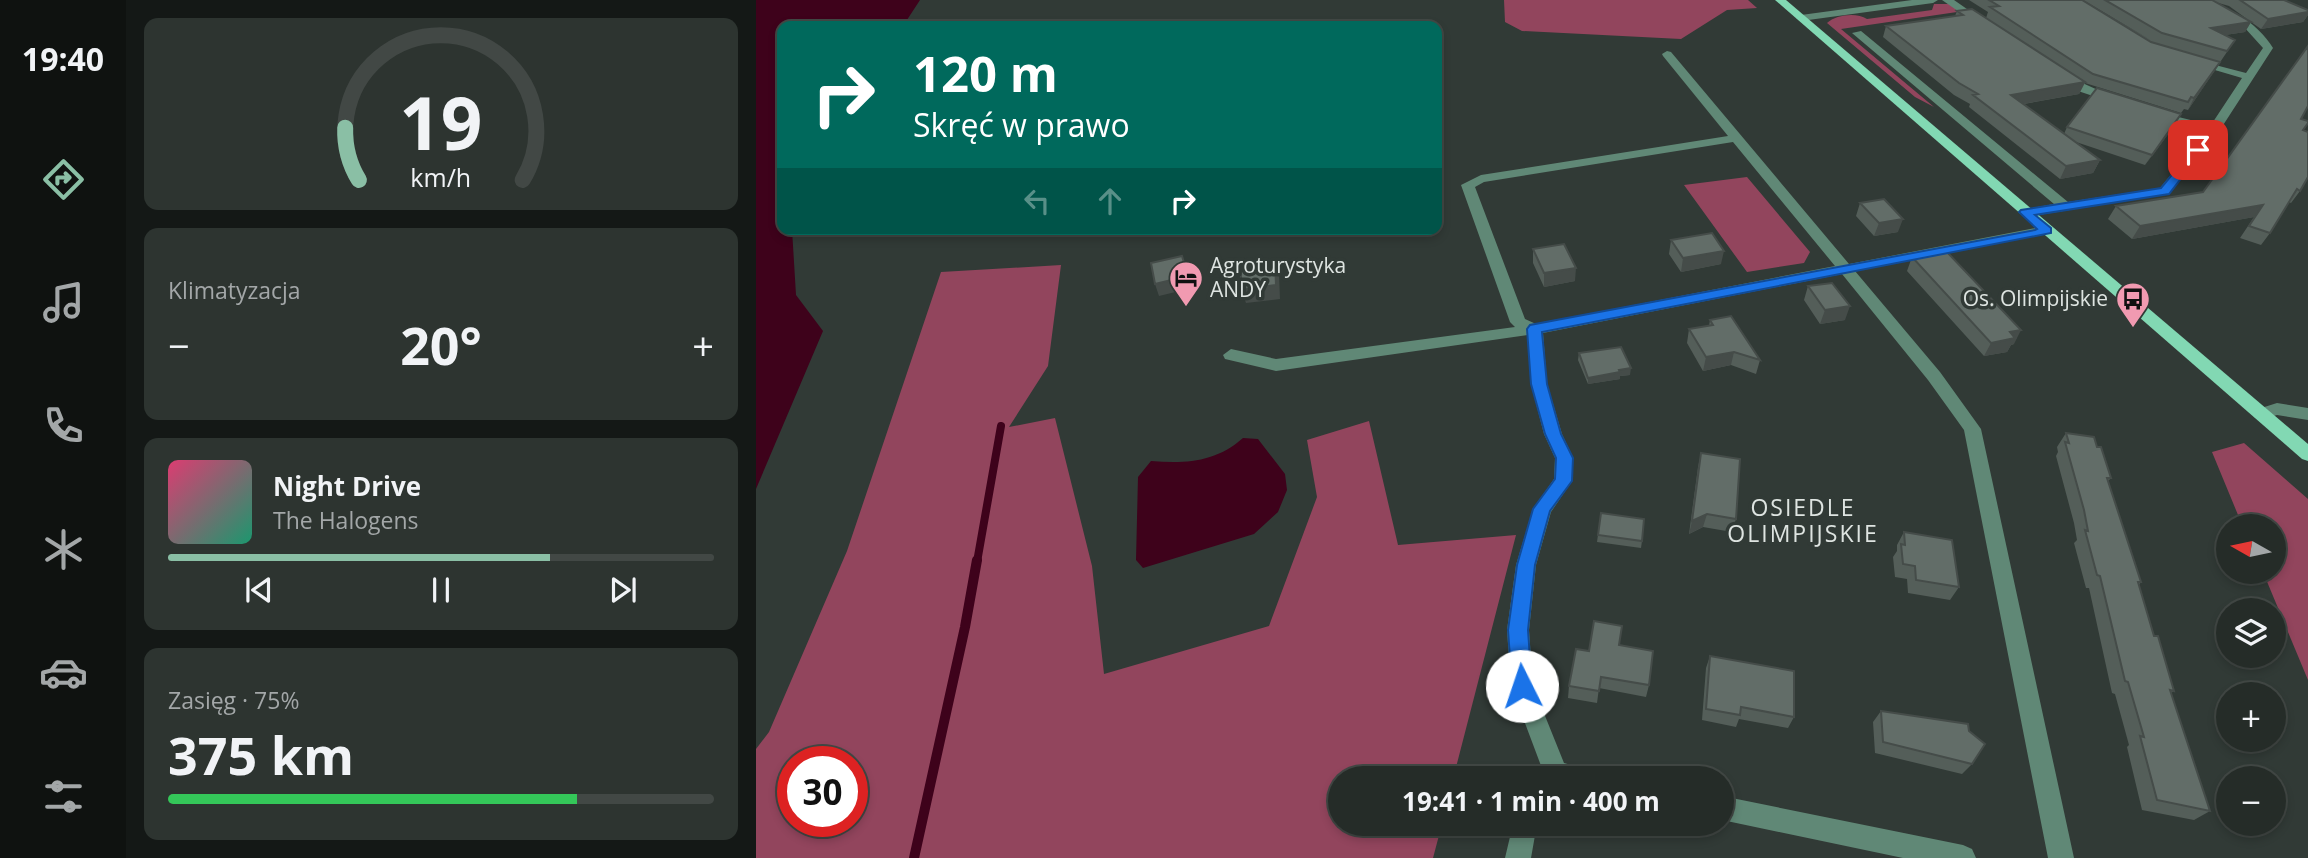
<!DOCTYPE html>
<html lang="pl">
<meta charset="utf-8">
<style>
:root{--surface:#252c28;--page:#2d3430;--text:#f1f3f6;--muted:#a3a7a8;--line:#424845;--accent:#8abfa5}
body{margin:0;font-family:"Open Sans",sans-serif;background:var(--page);color:var(--text);height:100vh;display:flex;flex-direction:column;font-size:26px;white-space:nowrap}
*{box-sizing:border-box;margin:0}
p{font-size:23px;color:var(--muted)}
.icon{flex:none;width:38px;height:38px;fill:none;stroke:currentColor;stroke-width:2;stroke-linecap:round;stroke-linejoin:round}
.map{position:relative;flex:1;overflow:hidden}
.panel{display:flex;flex-direction:column;gap:18px;padding:18px;background:#141816;width:630px}
.panel>*{flex:none}
.top-card{position:absolute;left:21px;top:21px;width:665px;height:214px;border-radius:14px;box-shadow:0 4px 10px #0003,0 0 0 2px var(--line);background:#00695c;color:#fff;overflow:hidden}
.needle{width:46px;rotate:279deg}
.buttons{position:absolute;left:1460px;top:514px;display:grid;gap:14px}
.buttons a{display:grid;place-items:center;width:70px;height:70px;border-radius:50%;background:var(--surface);box-shadow:0 4px 10px #0003,0 0 0 2px var(--line);font-size:35px}
.speed{position:absolute;left:21px;top:746px;display:flex;gap:14px;font-size:35px;font-weight:700;text-align:center}
.speed>*{display:grid;place-content:center;width:91px;height:91px;border-radius:50%;background:var(--surface);box-shadow:0 4px 10px #0003,0 0 0 2px var(--line);line-height:1}
.speed .limit{border:10px solid #d22;background:#fff;color:#111}
.pin{position:absolute;display:grid;place-items:center;width:60px;height:60px;color:#fff;margin:-30px;border-radius:14px;box-shadow:0 4px 10px #0006}
.me{position:absolute;width:77px;margin:-38px;rotate:356deg;stroke-linejoin:round;filter:drop-shadow(0 0 5px #0008)}
.turn{display:flex;align-items:center;gap:24px;height:147px;padding:0 21px;font-size:32px}
.turn .icon{width:91px;height:91px;stroke-width:2.5}
.turn b{display:block;font-size:49px;line-height:60px}
.lanes{display:flex;align-items:center;height:66px;padding:0 21px;background:#0003;justify-content:center;gap:35px;direction:ltr}
.lanes .off{opacity:.35}
.big{font-size:52px;font-weight:700;line-height:1.1}
.panel .card{flex:1;display:flex;flex-direction:column;justify-content:center;gap:10px;min-width:0;padding:0 24px;border-radius:14px;background:var(--page)}
.panel .dial{align-items:center;gap:0}
.dial svg{height:182px;overflow:visible;fill:none;stroke:var(--line);stroke-width:7;stroke-linecap:round;text-anchor:middle}
.dial text{fill:var(--text);stroke:none}
.song{display:flex;align-items:center;gap:21px}
.cover{width:84px;height:84px;border-radius:10px;background:linear-gradient(135deg,hsl(340 70% 55%),hsl(160 70% 35%))}
.played{height:7px;border-radius:4px;background:linear-gradient(90deg,var(--accent) 70%,var(--line) 70%)}
.keys{display:flex;justify-content:space-around;direction:ltr}
.heat{display:flex;justify-content:space-between;align-items:center;font-size:38px;direction:ltr}
.charge{height:10px;border-radius:5px;background:linear-gradient(90deg,#34c759 75%,var(--line) 0)}
.trip{position:absolute;left:572px;top:766px;width:406px;height:70px;border-radius:35px;background:var(--surface);box-shadow:0 4px 10px #0003,0 0 0 2px var(--line);font-weight:700;line-height:70px;text-align:center}
main{display:flex;flex:1;min-height:0}
.tab-bar{display:flex;flex-direction:column;width:126px;justify-content:space-around;align-items:center;background:#0f1210;color:var(--muted)}
.tab-bar .icon{width:49px;height:49px}
.tab-bar .active{color:var(--accent)}
.tab-bar b{font-size:32px;color:var(--text)}
.map>svg:first-child{display:block}
.green{fill:#92455d;fill-rule:evenodd}
.water{fill:#3e021b}
.lines{fill:none;stroke-linecap:round;stroke-linejoin:round}
.stream-far1{stroke:#3e021b;stroke-width:8}
.stream{stroke:#3e021b;stroke-width:10}
.minor{fill:#608876;fill-rule:evenodd}
.major{fill:#82d8b3;fill-rule:evenodd}
.wall{fill:#545e59;fill-rule:evenodd}
.shaded-wall{fill:#454c49}
.building{fill:#626d68;stroke:#454c49;stroke-width:2}
.route{fill:#1a73e8;stroke:#114b97;stroke-width:2}
.labels{text-anchor:middle;stroke-width:7;stroke-linejoin:round;paint-order:stroke}
.poi-label{font-size:21px;fill:#dee4e1;stroke:#313a36;text-anchor:start}
.neighbourhood-label{font-size:23px;letter-spacing:2px;fill:#dee4e1;stroke:#313a36}
</style>
<main>
<nav class="tab-bar">
<b>19:40</b>
<svg class="icon active" aria-label="directions" viewBox="0 0 24 24"><path d="M12 3l9 9-9 9-9-9zM9 14v-3h6M13 9l2 2-2 2"/></svg>
<svg class="icon" aria-label="music" viewBox="0 0 24 24"><path d="M9 18V5l10-2v13"/><circle cx="6" cy="18" r="3"/><circle cx="16" cy="16" r="3"/></svg>
<svg class="icon" aria-label="phone" viewBox="0 0 24 24"><path d="M5 4h4l2 5-3 2q2 4 5 5l2-3 5 2v4C11 20 4 13 5 4z"/></svg>
<svg class="icon" aria-label="climate" viewBox="0 0 24 24"><path d="M12 3v18M4 7l16 10M4 17L20 7"/></svg>
<svg class="icon" aria-label="car" viewBox="0 0 24 24"><path d="M5 17H2v-5l4-1 3-4h7l3 4 3 1v5h-3M9 17h6M6 11h13"/><circle cx="7" cy="17" r="2"/><circle cx="17" cy="17" r="2"/></svg>
<svg class="icon" aria-label="filters" viewBox="0 0 24 24"><path d="M4 7h16M4 17h16"/><circle cx="9" cy="7" r="2"/><circle cx="15" cy="17" r="2"/></svg>
</nav>
<section class="panel">
<div class="card dial"><svg viewBox="0 0 100 80">
<path d="M14 69A42 42 0 1 1 86 69"/>
<path d="M14 69A42 42 0 0 1 8 46" stroke="#8abfa5"/>
<text x="50" y="56" font-size="32" font-weight="700">19</text>
<text x="50" y="72" font-size="11">km/h</text>
</svg></div>
<div class="card"><p>Klimatyzacja</p>
<div class="heat"><a>−</a><b class="big">20°</b><a>+</a></div>
</div>
<div class="card">
<div class="song"><i class="cover"></i><div><b>Night Drive</b><p>The Halogens</p></div></div>
<div class="played"></div>
<div class="keys"><svg class="icon" aria-label="previous" viewBox="0 0 24 24"><path d="M18 5L8 12l10 7zM5 5v14"/></svg><svg class="icon" aria-label="pause" viewBox="0 0 24 24"><path d="M8 5v14M16 5v14"/></svg><svg class="icon" aria-label="next" viewBox="0 0 24 24"><path d="M6 5l10 7-10 7zM19 5v14"/></svg></div>
</div>
<div class="card"><p>Zasięg · 75%</p><b class="big">375 km</b><div class="charge"></div></div>
</section>
<div class="map">
<svg width="1552" height="858" viewBox="0 0 1552 858">
<rect width="100%" height="100%" fill="#313a36"/>
<path class="green" d="M748,0H992L1001,8L971,10L925,39L766,31L749,22Z
M1178,4H1197L1201,12L1085,29L1178,107L1159,97L1071,23C1080,15 1100,12 1111,19L1176,10Z
M991,177L1054,252L1048,263L991,272L928,185Z
M305,265L292,366L253,427L299,418L336,566L348,674L513,626L561,497L551,440L613,421L642,545L760,535L697,779H584V824H686L677,858H0V749L13,732L91,551L185,272ZM96,761V821H37V761Z
M1488,443L1552,499V680L1507,572H1517V527H1487L1456,452Z"/>
<path class="water" d="M0,0H164L147,26H26V229H36L40,295L67,331L0,489Z
M487,438L502,439L529,474L531,490L522,512L498,534L387,568L380,560L382,477L395,461C430,464 460,462 487,438Z"/>
<g class="lines">
<path class="stream-far1" d="M221,562L245,426"/>
<path class="stream" d="M158,858L209,627L221,560"/>
<path class="minor" d="M1156,0H1182L1177,3L1045,21L1040,18L1045,15Z
M1186,0H1198L1231,23L1222,25Z
M1437,0C1467,0 1502,23 1517,48L1462,133L1413,194L1270,217L1263,213L1265,210L1298,204L1096,33L1105,31L1312,202L1404,188L1450,132L1398,115V111L1455,125L1486,78L1435,63L1440,60L1490,73L1507,48L1488,27Z
M911,51L915,52L1093,264L1290,226L1297,230L1290,234L1099,271L1184,372L1225,429L1318,858H1292L1208,430L1172,380L1086,274L787,333L791,384L806,434L817,458L816,481L795,512L780,565L773,630L777,686L808,763L836,771L840,779H790L755,686L751,630L760,565L777,509L798,479L799,458L788,434L775,384L772,335L520,371L469,359L467,355L475,349L520,359L759,327L754,322L705,185L725,175L972,136L907,56L906,54ZM977,142L1079,266L780,324L769,319L719,187L728,182Z
M1303,76H1311L1364,100L1358,103L1322,91L1303,80Z
M1521,403L1552,408V420L1521,415L1505,420L1499,418L1496,414L1499,410Z
M966,796L1207,845L1216,849L1220,858H1147L966,820Z
M757,824H781L775,858H749Z"/>
<path class="major" d="M1019,0H1030L1552,444V461L1546,459Z"/>
</g>
<path class="wall" d="M1213,0H1326L1398,42L1327,0H1528L1552,10V15L1547,22L1505,29L1495,22L1489,32L1469,35L1479,40L1432,110L1428,109L1425,113L1329,83L1323,94L1268,104L1308,134L1311,127L1425,114L1419,125L1389,165L1320,142L1344,160L1337,173L1304,179L1213,107L1214,104L1198,95L1127,37L1130,26L1199,16L1201,11L1230,18L1232,12ZM1459,2L1473,6L1491,19Z
M1545,119L1547,130L1544,191L1535,203L1533,202L1514,233L1505,245L1484,238L1498,217L1376,239L1352,219L1360,206L1447,192Z
M1104,203L1142,232L1118,236L1100,216Z
M915,240L965,264L925,272L913,254Z
M777,249L819,281L788,287L777,263Z
M1156,257L1258,344L1255,345L1251,352L1228,356L1151,271Z
M1052,286L1089,320L1064,324L1048,300Z
M954,320L1004,360L1000,374L975,365L947,371L931,343L933,329L953,326Z
M823,353L874,375L864,376V379L832,384L822,360Z
M1310,433L1341,447L1355,478L1352,481L1385,582L1383,585L1398,636L1418,691L1415,693L1454,811L1438,820L1386,810L1371,747L1373,745L1359,694L1356,693L1333,588H1330L1318,543L1321,540L1318,523L1300,456L1302,452L1301,447Z
M945,453L980,519L976,532L947,527L933,534L942,467Z
M845,513L886,541L885,548L841,542Z
M1148,532L1203,587L1194,600L1152,593L1151,579L1139,577L1137,557L1141,551V545Z
M863,645L893,685L890,697L843,688L841,703L812,698L813,686L833,651Z
M954,656L1038,717L1032,728L983,719L980,727L946,720L950,668Z
M1125,711L1216,764L1206,774L1119,753L1117,722Z"/>
<path class="shaded-wall" d="M1552,12V15L1547,22L1505,29L1512,19Z
M1495,22L1489,32L1449,38L1455,28Z
M1464,62L1458,72L1432,110L1438,98Z
M1329,82L1323,94L1250,107L1255,95Z
M1425,114L1419,125L1389,165L1396,155Z
M1344,160L1337,173L1304,179L1310,166Z
M1507,205L1498,217L1376,239L1384,226Z
M1147,219L1142,232L1118,236L1123,223Z
M968,251L965,264L925,272L927,258Z
M426,256L436,288L403,296L399,284Z
M519,260L523,274L524,299L490,303L485,290Z
M820,268L819,281L788,287V273Z
M1094,306L1089,320L1064,324L1069,310Z
M1265,330L1258,344L1255,345L1251,352L1228,356L1235,343L1254,332Z
M978,352L975,365L947,371L950,357Z
M875,368L874,375L864,376V379L832,384V378Z
M951,514L947,527L933,534L936,521Z"/>
<path class="building" d="M1233,0H1326L1395,42L1464,62L1438,98L1435,97L1432,102L1337,74L1234,7L1243,6Z
M1349,0H1456L1495,22L1455,28L1479,40L1471,51L1406,33Z
M1484,0H1528L1552,10V12L1512,19Z
M1216,9L1329,82L1255,95L1344,160L1310,166L1217,95L1222,94L1203,83L1130,26L1207,15L1201,11Z
M1552,46V106L1545,119L1552,121V123L1547,130L1552,132V177L1544,191L1541,189L1514,233L1493,226L1507,205L1384,226L1360,206L1447,192Z
M1341,88L1425,114L1396,155L1311,127Z
M1128,199L1147,219L1123,223L1104,203Z
M956,233L968,251L927,258L915,240Z
M808,244L820,268L788,273L777,249Z
M1190,251L1265,330L1254,332L1259,338L1235,343L1156,257Z
M426,256L432,276L399,284L395,263Z
M519,260L520,285L485,290V264Z
M1076,283L1094,306L1069,310L1052,286Z
M975,316L1004,360L978,352L950,357L933,329L957,325L954,320Z
M865,347L875,368L863,370L864,372L832,378L823,353Z
M1310,433L1338,437L1341,447H1345L1355,478H1351L1385,582H1382L1398,636H1402L1418,691L1414,690L1454,811L1401,800L1384,736L1388,737L1372,682L1369,681L1344,576L1341,575L1329,530L1332,531L1328,510L1309,442L1313,443Z
M945,453L984,459L980,519L951,514L936,521Z
M845,513L888,519L886,541L842,535Z
M1148,532L1196,540L1203,587L1160,580L1159,566L1147,564L1145,544L1149,545Z
M838,621L866,626L863,645L897,651L893,685L845,677L843,691L813,686L820,649L833,651Z
M954,656L1038,671V717L985,707L984,715L950,709Z
M1125,711L1212,724L1213,731L1229,744L1216,764L1127,742Z"/>
<path class="route" d="M1442,147L1447,150L1413,194L1279,215L1295,228V233L786,332L791,384L805,434L817,458L816,481L794,511L779,565L772,630L776,686L773,693L766,696L759,693L756,686L752,630L761,565L777,509L799,479L800,458L789,434L775,384L771,329L774,325L1279,230L1281,229L1263,212L1265,210L1405,188L1438,148Z"/>
<defs>
<g id="hotel-pin" transform="scale(1.75)"><path d="M0 17L-7.5 6A9.5 9.5 0 1 1 7.5 6Z" fill="#f19ab1" stroke="#313a36"/><path d="M-6-4.5h1.5V1H6V5H4.5V3h-9V5H-6ZM-4 0a1.8 1.8 0 1 1 3.6 0ZM.5 0V-2.5h3Q6-2.5 6 0Z" fill="#111"/></g>
<g id="bus-pin" transform="scale(1.75)"><path d="M0 17L-7.5 6A9.5 9.5 0 1 1 7.5 6Z" fill="#f19ab1" stroke="#313a36"/><path d="M-5-6H5V4H4V6H2V4H-2V6H-4V4H-5ZM-3.5-4V0h7V-4ZM-3.5 1.2v1.5H-2V1.2ZM2 1.2v1.5H3.5V1.2Z" fill="#111"/></g>
</defs>
<g fill-rule="evenodd">
<use href="#hotel-pin" x="430" y="278"/>
<use href="#bus-pin" x="1377" y="299"/>
</g>
<g class="labels">
<g class="poi-label">
<text x="454" y="273">Agroturystyka<tspan x="454" dy="24">ANDY</tspan></text>
<text x="1352" y="306" text-anchor="end">Os. Olimpijskie</text>
</g>
<g class="neighbourhood-label">
<text x="1047" y="516">OSIEDLE<tspan x="1047" dy="26">OLIMPIJSKIE</tspan></text>
</g>
</g>
</svg>
<div class="buttons">
<a><svg class="needle" viewBox="-14 -14 28 28"><path d="M0-13l5 13h-10z" fill="#e53935"/><path d="M0 13l5-13h-10z" fill="#a3a7a8"/></svg></a>
<a><svg class="icon" aria-label="layers" viewBox="0 0 24 24"><path d="M12 4l9 5-9 5-9-5zM3 14l9 5 9-5"/></svg></a>
<a>+</a>
<a>−</a>
</div>
<div class="speed"><div class="limit">30</div></div>
<div class="pin" style="left:1442px;top:150px;background:#d93025"><svg class="icon" aria-label="arrive" viewBox="0 0 24 24"><path d="M6 21V4h12l-3 4 3 4H6"/></svg></div>
<svg class="me" style="left:766px;top:686px" viewBox="-20 -20 40 40"><circle r="19" fill="#fff"/><path d="M0-13L10 11 0 6-10 11z" fill="#1a73e8"/></svg>
<div class="trip">19:41 · 1 min · 400 m</div>
<div class="top-card">
<div class="turn"><svg class="icon" aria-label="right" viewBox="0 0 24 24"><path d="M7 20v-9h11M14 6l5 5-5 5"/></svg><div><b>120 m</b>Skręć w prawo</div></div>
<div class="lanes"><svg class="icon off" aria-label="left" viewBox="0 0 24 24"><path d="M17 20v-9H6M10 6l-5 5 5 5"/></svg><svg class="icon off" aria-label="ahead" viewBox="0 0 24 24"><path d="M12 20V5M6 11l6-6 6 6"/></svg><svg class="icon" aria-label="right" viewBox="0 0 24 24"><path d="M7 20v-9h11M14 6l5 5-5 5"/></svg></div>
</div>
</div>
</main>
